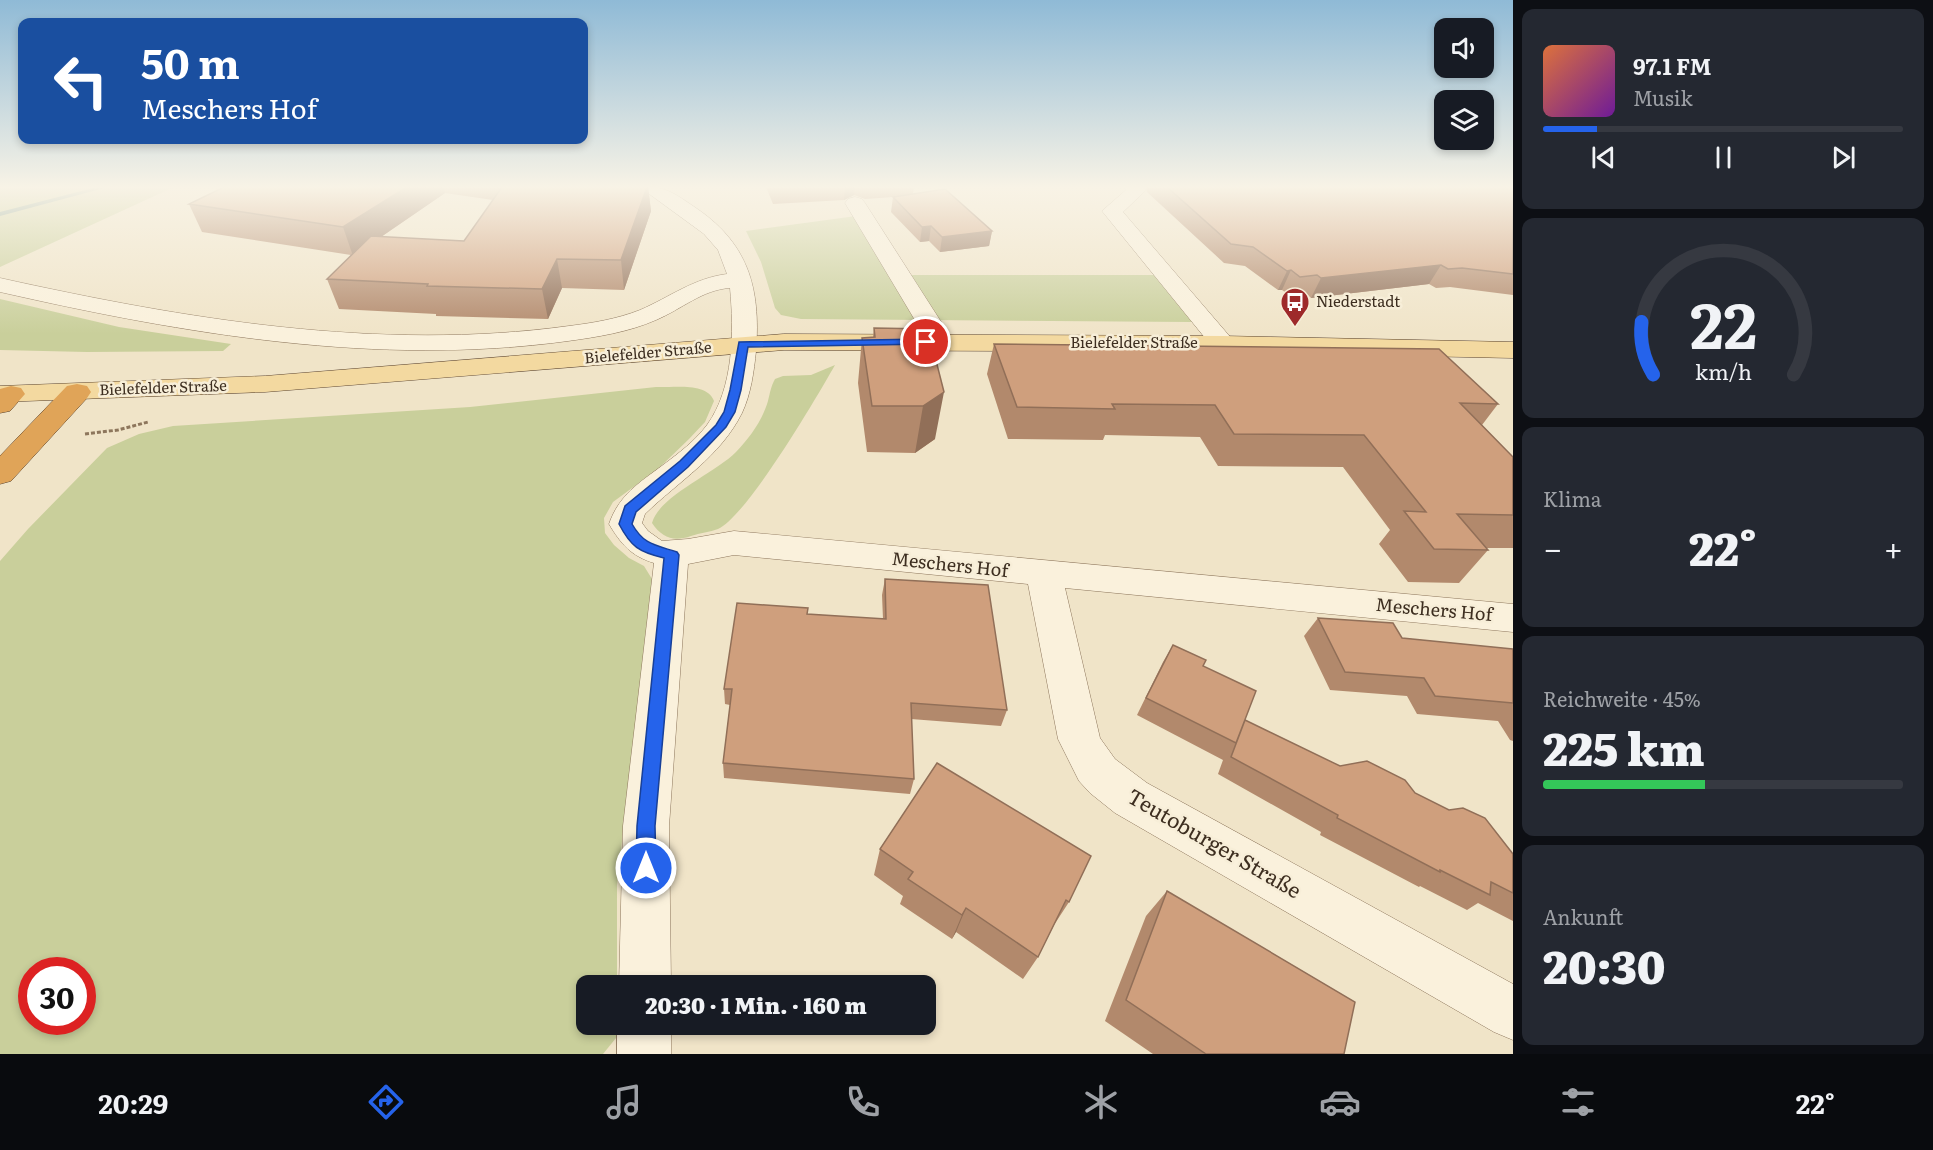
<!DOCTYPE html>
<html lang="de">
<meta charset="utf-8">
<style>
:root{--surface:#171b24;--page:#242831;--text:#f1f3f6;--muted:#9ea1a6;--line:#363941;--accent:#2563eb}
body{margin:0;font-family:Literata,serif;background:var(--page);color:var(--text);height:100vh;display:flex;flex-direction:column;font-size:22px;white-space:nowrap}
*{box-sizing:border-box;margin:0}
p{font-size:20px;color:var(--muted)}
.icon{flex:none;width:33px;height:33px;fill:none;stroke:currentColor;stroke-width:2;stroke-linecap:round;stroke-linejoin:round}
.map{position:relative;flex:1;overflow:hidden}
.side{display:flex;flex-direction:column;gap:9px;padding:9px;background:#0d0f14;width:420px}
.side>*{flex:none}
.guide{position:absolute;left:18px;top:18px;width:570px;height:126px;border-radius:12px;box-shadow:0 3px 9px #0003;background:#1a4fa0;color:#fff;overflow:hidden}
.buttons{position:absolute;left:1434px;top:18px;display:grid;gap:12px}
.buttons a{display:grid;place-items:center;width:60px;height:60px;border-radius:12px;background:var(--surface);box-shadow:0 3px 9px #0003;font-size:30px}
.speed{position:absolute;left:18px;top:957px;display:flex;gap:12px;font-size:30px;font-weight:700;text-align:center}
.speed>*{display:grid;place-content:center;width:78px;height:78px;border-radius:50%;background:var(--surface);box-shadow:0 3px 9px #0003;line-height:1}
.speed .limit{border:9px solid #d22;background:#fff;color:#111}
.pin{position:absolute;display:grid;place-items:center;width:51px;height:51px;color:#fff;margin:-26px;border:3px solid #fff;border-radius:50%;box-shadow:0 2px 6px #0007}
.me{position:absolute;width:66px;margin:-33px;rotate:0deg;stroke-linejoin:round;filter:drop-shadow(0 0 4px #0008)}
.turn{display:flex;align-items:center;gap:21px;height:126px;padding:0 24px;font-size:27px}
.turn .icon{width:78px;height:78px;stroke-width:2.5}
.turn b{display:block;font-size:42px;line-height:51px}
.big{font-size:45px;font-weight:800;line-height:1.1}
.side .widget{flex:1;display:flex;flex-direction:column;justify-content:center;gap:9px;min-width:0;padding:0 21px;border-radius:12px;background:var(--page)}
.side .dial{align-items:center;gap:0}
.dial svg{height:156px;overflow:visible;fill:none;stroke:var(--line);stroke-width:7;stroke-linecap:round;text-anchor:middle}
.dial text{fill:var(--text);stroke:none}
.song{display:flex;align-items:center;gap:18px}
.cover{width:72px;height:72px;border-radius:9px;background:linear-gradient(135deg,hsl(20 70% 55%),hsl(280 70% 35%))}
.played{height:6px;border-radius:3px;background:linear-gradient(90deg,var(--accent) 15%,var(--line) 15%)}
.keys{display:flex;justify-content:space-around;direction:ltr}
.heat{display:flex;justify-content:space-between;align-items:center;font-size:33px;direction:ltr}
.charge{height:9px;border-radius:4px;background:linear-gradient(90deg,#34c759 45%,var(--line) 0)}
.trip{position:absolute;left:576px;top:975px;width:360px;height:60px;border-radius:12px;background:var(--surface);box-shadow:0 3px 9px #0003;font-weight:800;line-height:60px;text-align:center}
.menu{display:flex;height:96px;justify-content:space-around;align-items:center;background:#090b0e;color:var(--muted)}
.menu .icon{width:42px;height:42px}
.menu .active{color:var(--accent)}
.menu b{font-size:27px;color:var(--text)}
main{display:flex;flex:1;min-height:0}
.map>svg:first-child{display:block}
.green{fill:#c9cf9b;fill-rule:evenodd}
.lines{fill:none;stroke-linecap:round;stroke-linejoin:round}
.stream{fill:#6f938a;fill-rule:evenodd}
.minor-casing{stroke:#8d765c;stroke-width:1}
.major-casing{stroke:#5b4430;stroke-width:1}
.highway-casing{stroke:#5b4430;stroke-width:1}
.path{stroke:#8d765c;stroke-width:3;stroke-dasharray:4 2;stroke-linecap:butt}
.minor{fill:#faf1dc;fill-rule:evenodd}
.major{fill:#f3d9a0;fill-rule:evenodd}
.highway{fill:#e0a458;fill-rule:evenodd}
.wall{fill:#b2896c;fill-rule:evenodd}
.shaded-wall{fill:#916f58}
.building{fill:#cf9f7d;stroke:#916f58;stroke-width:1.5}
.route{fill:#2563eb;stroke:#184099;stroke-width:1.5}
.labels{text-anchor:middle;stroke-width:5;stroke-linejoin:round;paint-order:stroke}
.far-poi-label{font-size:15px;fill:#3d2e20;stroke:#f7eed8;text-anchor:start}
.far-street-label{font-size:15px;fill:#3d2e20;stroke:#f7eed8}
.street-label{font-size:18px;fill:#3d2e20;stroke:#f7eed8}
.near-street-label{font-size:21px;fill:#3d2e20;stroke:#f7eed8}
</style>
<main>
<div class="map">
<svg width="1513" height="1054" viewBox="0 0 1513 1054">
<rect width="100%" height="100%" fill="#f0e4c8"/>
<path class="green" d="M0,187H174L0,267Z
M871,214L908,275H1154L1192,322L801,319L781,315L775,308L761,262L746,231Z
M0,299L119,327L231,344L223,351L87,352L0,350Z
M835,365C817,397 747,516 718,529C710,532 700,533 691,536C674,542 662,538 652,523C659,496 714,474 736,452C750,437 762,421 768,401C770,393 771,386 775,379L783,376L811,375Z
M656,387C674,388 707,382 714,401L705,422L689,439L658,469L613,502L604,518L605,533L614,545L629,558L644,566L652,579L617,885V985L586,986V1024L616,1025V1038L603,1054H0V561L28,529L107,448L139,434L173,426L470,407ZM32,970H82V1022H32Z"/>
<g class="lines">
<path class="stream" d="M97,187H108L0,216V212Z"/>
<g class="minor-casing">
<path id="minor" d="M640,187C663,185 674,193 693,206C748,242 761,287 756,351C754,371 751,394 742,413C720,457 679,481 645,514L642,523L648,531L662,541L688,539L734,531L1513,604V632L1065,588L1100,738L1115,759L1147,783L1513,984V1040L1494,1032L1115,813L1090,793L1079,781L1058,739L1028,584L734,555L688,564L669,826L671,986H619L623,826L654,563C631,556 621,544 609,524C619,495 639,483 663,465C679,453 695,441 707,425C734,388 734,331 730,288C702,290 682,309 656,320C629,332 597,337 568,341C378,367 185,334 0,292V278C185,319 379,352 569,326C593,323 617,319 640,310C670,297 694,278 727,274L718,250L704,234Z
M1124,187H1144L1146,190L1123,212L1232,339L1236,344L1232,349L1223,352L1214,349L1102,211L1126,190Z
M855,197L862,199L865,203L954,342L950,347L941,350L932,347L928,342L845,203L848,199Z
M617,1024H671V1054H617Z"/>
</g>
<g class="major-casing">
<path id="major" d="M784,334L1223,336L1513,342V358L1223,352L784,350L265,392L0,402V386L265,376Z"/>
</g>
<g class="highway-casing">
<path id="highway" d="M77,384L87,386L91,392L87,398L11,481L0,484V456L67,386Z
M11,386L21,388L25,394L10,411L0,413V389Z"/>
</g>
<path class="path" d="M85,434L118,430L148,422"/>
<use href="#minor" class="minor"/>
<use href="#major" class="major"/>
<use href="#highway" class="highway"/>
</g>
<path class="wall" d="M224,187H648L651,211L624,290L562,288L548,319L436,316V314L339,309L327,279L351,255L202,232L189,204ZM445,193L493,200L464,241L381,237Z
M766,187H914L913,194L992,231L989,246L940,252L929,241L920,242L891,212L893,197L865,199L854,195L844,200L773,204Z
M1146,187H1513V295L1450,287L1436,288L1429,284L1311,298L1307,294L1291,296L1282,290H1278L1245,266L1224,263L1147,192Z
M874,328L928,329L935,439L915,453L867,452L858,383L862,338L873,337Z
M994,344L1498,404L1482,425L1513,457V548H1486L1488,550L1459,583L1408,582L1379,544L1390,530L1343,467L1218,466L1200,437L1105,435L1103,440L1008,439L987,374Z
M885,579L1007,710L1001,726L911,719L914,779L910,794L724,778L723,763L730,705L725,704L724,689L807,614L883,619L882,595Z
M1318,618L1402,638L1513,649V741L1510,740L1498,721L1417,714L1407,696L1330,690L1304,636Z
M1173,645L1203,666L1244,722L1340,766L1415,793L1513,854V921L1478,903L1467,910L1420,886L1419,887L1320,835L1321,832L1218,774L1223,760L1137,715L1163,662Z
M937,763L1069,902L1054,925L1038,957L1023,979L956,932L952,939L900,904L903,896L874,875L880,849Z
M1167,891L1344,1054H1153L1105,1021L1146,916Z"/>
<path class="shaded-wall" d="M407,187H443L445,193L353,256L343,227Z
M647,187H648L651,211L624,290L621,260Z
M845,187H855L854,195L844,200Z
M931,226L929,241L920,242L922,227Z
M992,231L989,246L940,252L942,237Z
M557,259L562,288L548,319L542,289Z
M1441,265L1429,284L1311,298L1321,278Z
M1291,270L1282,290H1278L1287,271Z
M944,392L935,439L915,453L923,406Z
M966,908L956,932L952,939L962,915Z"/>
<path class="building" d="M224,187H407L343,227L189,204Z
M502,187H647L621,260L557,259L542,289L427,286L428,284L327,279L371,236L464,241Z
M1167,187H1513V274L1462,268L1448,269L1441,265L1321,278L1317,275L1300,277L1291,270L1287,271L1253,247L1231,244Z
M945,189L992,231L942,237L931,226L922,227L893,197Z
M874,328L928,329L944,392L923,406H872L862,338L875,337Z
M994,344L1439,349L1498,404L1460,403L1513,457V515L1457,514L1488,550L1434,549L1404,511L1426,512L1364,435L1234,434L1215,405L1112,404L1115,409L1017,407Z
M885,579L988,585L1007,710L911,703L914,779L723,763L732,689H724L737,603L808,608L807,614L886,619Z
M1318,618L1393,623L1402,638L1513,649V703L1435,696L1424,678L1345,672Z
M1173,645L1206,660L1203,666L1256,691L1236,743L1146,698Z
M1245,720L1340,766L1367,761L1405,780L1415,793L1449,810L1463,808L1485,818L1513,854V893L1491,882L1490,895L1440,870V872L1337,818L1338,815L1231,757Z
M937,763L1091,856L1069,902L1066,900L1038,957L966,908L962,915L908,879L913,872L880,849Z
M1167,891L1355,1002L1344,1054H1206L1126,1000Z"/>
<linearGradient id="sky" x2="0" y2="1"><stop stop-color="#8fbad6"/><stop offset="0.56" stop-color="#f8f3e6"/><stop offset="1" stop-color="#f8f3e6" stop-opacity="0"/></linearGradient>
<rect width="1513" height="334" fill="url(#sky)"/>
<path class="route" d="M926,339L931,342L930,344L748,347L741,390L735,412L726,427L688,467L636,512L632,524C644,545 655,545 677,552L679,555L655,826L656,868L653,875L646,877L639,875L636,868L637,826L664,558C639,552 631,547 619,524L625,506L680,461L716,425L724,412L730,390L739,342Z"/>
<defs>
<g id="bus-pin" transform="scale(1.5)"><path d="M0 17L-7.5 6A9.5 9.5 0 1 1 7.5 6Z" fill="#9e2a2b" stroke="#f7eed8"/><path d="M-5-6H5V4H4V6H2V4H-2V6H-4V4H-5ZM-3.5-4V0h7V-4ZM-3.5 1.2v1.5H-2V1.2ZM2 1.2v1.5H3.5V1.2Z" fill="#fff"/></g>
</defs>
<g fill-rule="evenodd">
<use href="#bus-pin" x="1295" y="302"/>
</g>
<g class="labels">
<g class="far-poi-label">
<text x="1316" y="307">Niederstadt</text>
</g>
<g class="far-street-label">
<text x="1134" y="348">Bielefelder Straße</text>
<text transform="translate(648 353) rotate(-5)" y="5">Bielefelder Straße</text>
<text transform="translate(163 388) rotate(-2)" y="5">Bielefelder Straße</text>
</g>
<g class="street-label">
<text transform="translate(950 565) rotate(6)" y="6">Meschers Hof</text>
<text transform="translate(1434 610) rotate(5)" y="6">Meschers Hof</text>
</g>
<g class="near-street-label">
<text transform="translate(1214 844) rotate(30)" y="7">Teutoburger Straße</text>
</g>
</g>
</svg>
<div class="buttons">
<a><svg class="icon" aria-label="sound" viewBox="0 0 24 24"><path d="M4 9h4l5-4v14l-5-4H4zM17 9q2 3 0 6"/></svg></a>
<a><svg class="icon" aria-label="layers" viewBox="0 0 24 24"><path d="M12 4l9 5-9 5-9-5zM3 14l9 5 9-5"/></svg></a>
</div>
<div class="speed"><div class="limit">30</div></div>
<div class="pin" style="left:926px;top:342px;background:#d93025"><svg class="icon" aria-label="arrive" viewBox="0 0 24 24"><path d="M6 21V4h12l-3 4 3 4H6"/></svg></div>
<svg class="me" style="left:646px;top:868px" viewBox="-20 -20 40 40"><circle r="17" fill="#2563eb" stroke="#fff" stroke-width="3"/><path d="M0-11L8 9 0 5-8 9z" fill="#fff"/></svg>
<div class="trip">20:30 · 1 Min. · 160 m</div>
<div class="guide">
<div class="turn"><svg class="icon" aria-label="left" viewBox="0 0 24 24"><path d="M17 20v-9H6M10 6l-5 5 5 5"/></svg><div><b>50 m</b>Meschers Hof</div></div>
</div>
</div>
<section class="side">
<div class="widget">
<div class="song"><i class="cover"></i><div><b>97.1 FM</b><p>Musik</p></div></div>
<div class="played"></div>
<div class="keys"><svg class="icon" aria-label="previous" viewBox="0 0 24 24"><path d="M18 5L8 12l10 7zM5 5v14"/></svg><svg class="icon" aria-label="pause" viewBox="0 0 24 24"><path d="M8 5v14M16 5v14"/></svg><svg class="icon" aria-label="next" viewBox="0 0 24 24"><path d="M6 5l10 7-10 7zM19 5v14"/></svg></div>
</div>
<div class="widget dial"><svg viewBox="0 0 100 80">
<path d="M14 69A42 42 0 1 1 86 69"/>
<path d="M14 69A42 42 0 0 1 8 42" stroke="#2563eb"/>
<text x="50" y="56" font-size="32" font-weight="700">22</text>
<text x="50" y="72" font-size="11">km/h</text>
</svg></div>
<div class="widget"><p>Klima</p>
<div class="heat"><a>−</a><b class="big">22°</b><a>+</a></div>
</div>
<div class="widget"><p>Reichweite · 45%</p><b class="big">225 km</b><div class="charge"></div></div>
<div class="widget"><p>Ankunft</p><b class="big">20:30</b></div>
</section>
</main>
<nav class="menu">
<b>20:29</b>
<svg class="icon active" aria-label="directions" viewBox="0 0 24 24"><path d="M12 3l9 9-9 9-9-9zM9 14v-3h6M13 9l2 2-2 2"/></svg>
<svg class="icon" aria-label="music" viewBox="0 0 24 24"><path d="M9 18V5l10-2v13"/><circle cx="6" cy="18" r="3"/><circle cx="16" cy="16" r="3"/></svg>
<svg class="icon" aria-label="phone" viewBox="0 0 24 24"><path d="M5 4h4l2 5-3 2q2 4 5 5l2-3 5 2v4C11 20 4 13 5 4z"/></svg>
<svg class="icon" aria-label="climate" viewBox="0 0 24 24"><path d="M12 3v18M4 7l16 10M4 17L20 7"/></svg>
<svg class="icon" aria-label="car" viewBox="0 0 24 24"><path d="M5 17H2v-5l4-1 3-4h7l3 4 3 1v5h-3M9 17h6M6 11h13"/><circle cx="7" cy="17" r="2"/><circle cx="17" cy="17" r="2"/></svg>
<svg class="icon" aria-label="filters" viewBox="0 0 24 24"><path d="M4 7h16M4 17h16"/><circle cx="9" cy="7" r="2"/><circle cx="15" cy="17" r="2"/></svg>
<b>22°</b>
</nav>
